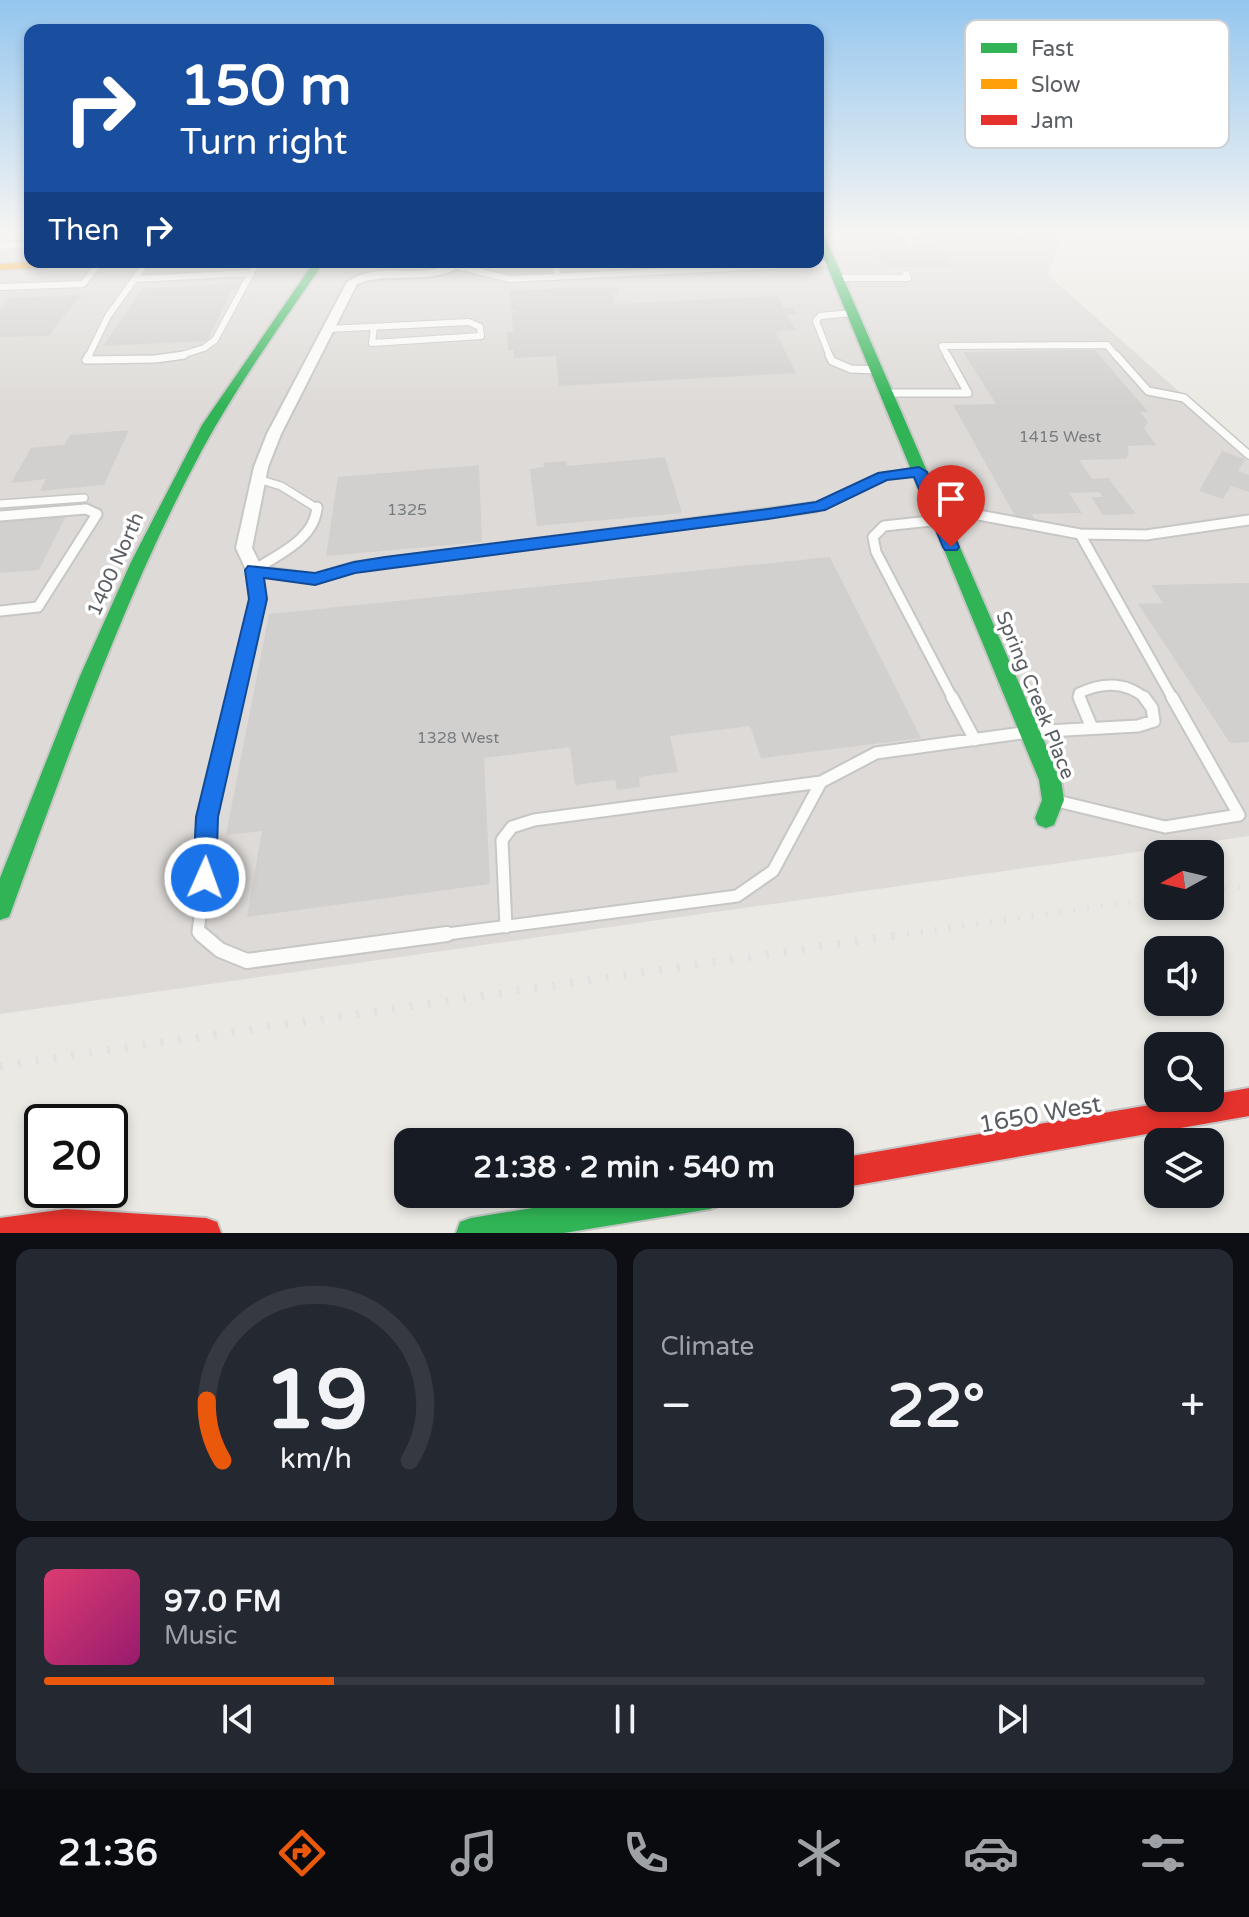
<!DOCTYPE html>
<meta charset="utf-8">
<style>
:root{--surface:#171b24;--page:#242831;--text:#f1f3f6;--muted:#9ea1a6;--line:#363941;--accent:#ea580c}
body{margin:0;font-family:"Varela Round",sans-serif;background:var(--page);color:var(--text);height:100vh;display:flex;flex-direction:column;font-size:30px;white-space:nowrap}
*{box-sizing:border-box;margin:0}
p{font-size:26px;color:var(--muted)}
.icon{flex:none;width:44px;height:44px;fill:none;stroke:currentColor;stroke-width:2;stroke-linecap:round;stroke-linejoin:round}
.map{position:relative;height:1233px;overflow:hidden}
.details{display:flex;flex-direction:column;gap:16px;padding:16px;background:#0d0f14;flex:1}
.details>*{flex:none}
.top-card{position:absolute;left:24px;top:24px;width:800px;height:244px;border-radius:16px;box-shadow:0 4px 12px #0003;background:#1a4fa0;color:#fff;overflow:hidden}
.needle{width:52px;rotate:262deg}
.buttons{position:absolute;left:1144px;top:840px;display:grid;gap:16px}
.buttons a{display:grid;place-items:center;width:80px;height:80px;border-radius:16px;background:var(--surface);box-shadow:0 4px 12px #0003;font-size:40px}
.speed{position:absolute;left:24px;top:1104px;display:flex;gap:16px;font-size:40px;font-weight:700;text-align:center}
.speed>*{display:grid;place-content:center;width:104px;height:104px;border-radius:50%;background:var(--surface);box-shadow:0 4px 12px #0003;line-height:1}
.speed .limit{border:4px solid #111;border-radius:12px;background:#fff;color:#111}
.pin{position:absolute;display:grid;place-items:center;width:68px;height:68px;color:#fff;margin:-82px -34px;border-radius:50% 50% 50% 0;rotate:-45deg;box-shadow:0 0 8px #0007}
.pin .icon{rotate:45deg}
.me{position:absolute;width:88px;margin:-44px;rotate:2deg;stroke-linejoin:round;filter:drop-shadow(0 0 6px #0008)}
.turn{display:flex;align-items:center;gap:28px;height:168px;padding:0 24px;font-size:36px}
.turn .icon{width:104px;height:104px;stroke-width:2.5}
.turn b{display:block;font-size:56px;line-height:68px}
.then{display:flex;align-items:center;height:76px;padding:0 24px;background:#0003;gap:16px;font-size:30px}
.big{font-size:60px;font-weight:700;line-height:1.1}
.details .tile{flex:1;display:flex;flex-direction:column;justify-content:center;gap:12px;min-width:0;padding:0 28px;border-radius:16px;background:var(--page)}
.details .dial{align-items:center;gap:0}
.dial svg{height:208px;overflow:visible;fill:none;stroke:var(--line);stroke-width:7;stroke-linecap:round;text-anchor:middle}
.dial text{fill:var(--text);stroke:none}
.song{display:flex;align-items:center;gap:24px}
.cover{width:96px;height:96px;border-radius:12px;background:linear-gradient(135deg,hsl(340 70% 55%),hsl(320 70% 35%))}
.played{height:8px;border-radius:4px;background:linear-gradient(90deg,var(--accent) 25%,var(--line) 25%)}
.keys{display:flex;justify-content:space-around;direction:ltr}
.heat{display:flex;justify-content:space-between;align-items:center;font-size:44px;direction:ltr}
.details .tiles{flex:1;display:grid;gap:16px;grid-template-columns:1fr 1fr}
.tile:last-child{grid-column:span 2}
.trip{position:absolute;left:394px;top:1128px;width:460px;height:80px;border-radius:16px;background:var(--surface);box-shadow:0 4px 12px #0003;font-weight:700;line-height:80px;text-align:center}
.menu{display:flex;height:128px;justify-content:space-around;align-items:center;background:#090b0e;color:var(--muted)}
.menu .icon{width:56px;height:56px}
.menu .current{color:var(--accent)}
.menu b{font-size:36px;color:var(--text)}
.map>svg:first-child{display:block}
.industrial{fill:#dddad7}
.building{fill:#d2d0ce}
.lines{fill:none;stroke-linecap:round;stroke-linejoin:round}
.lane-far4-casing{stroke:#c7c7c6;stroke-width:8}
.lane-far3-casing{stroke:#c7c7c6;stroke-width:10}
.lane-far2-casing{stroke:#c7c7c6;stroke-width:13}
.lane-far1-casing{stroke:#c7c7c6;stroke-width:15}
.lane-casing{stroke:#c7c7c6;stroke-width:18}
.street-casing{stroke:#c7c7c6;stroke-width:4}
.fast-casing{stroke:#c5c6c5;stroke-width:4}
.slow-casing{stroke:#c5c6c5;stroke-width:4}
.jam-casing{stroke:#c5c6c5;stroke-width:4}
.path{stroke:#c5cac7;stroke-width:2;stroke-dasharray:5 2;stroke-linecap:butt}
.lane-far4{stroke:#fcfcfb;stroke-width:6}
.lane-far3{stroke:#fcfcfb;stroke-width:7}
.lane-far2{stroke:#fcfcfb;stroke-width:9}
.lane-far1{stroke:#fcfcfb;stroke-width:11}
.lane{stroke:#fcfcfb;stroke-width:14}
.street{fill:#fcfcfb;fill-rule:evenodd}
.fast{fill:#30b455;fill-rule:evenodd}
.slow{fill:#ff9f0a;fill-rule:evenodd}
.jam{fill:#e5322d;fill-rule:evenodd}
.rail-far1{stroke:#e2e2e1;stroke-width:6;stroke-dasharray:2 12;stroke-linecap:butt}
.rail{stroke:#e2e2e1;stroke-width:8;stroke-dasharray:3 15;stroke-linecap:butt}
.route{fill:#1a73e8;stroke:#114b97;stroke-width:2}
.labels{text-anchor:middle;stroke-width:7;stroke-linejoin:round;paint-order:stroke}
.number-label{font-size:16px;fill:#797c7f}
.street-label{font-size:20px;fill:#5a5e63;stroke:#fff}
.near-street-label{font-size:24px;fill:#5a5e63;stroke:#fff}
.key{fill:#fff;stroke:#cecfd0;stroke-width:2}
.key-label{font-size:22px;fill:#5a5e63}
</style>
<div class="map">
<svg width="1249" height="1233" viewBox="0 0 1249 1233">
<rect width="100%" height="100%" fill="#eae9e4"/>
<path class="industrial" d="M0,234H30V262H818V234H1062L1048,275L1249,454V836L0,1014Z"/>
<path class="building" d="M915,243H935L952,267H885L876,249H919Z
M241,282L238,289H233L207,341L103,346L142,289Z
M581,287H617L618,294H613L615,304L777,296L784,308L793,307L797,314L787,315L796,330L775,331L796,373L559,386L556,356L514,358V350L508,351L507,332H513L512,312L519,311L511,310L510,291Z
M81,295L48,336L0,337V309L10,298Z
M1095,350L1148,412H1140L1148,422L1144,428L1156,445L1127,446L1129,451L1126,459L1079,460L1092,479L1108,478L1136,514L1103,515L1091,497H1103L1099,492L1069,493L1082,513L1032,514L1036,522L1019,523L953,405L996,404L963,352Z
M129,430L104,485L40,491L46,479L11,483L31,448L64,445L70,435Z
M1222,451L1245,459L1238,471L1249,475V492L1231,486L1223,499L1199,491Z
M665,457L682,513L537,526L530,469L544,467L543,463L566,461L567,466Z
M479,465L482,542L326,556L338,477Z
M66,516L39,570L0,573V522Z
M830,557L921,738L761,758L750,726L670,736L678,772L639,777L640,787L617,790L615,780L575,785L570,747L484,758L490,884L247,917L262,831L226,835L269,614Z
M1249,583V742L1230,743L1138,604L1163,603L1151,585Z"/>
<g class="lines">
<g class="lane-far4-casing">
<path id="lane-far4" d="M905,234L910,243
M0,246L30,244
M555,262L558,277
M457,266L510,279L831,263
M837,278H908L906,274
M136,279L251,273
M0,287L83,284L100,262
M328,329L469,322L480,327L481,336L372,343L374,327
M88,357L108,316L147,262
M175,357L204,348L215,340L257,262
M830,357L816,321L820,316L852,313
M948,357L942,346L1107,345L1117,357"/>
</g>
<g class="lane-far3-casing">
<path id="lane-far3" d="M89,355L86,360L155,359L184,355
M829,355L832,361L851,369L877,370
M1116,355L1148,391L1184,398L1249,455
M886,393H968L947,355
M258,479L281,486L318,509
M0,504L84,498
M936,507L944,509
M803,509L820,506L883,476L919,472"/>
</g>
<g class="lane-far2-casing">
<path id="lane-far2" d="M936,507L1080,534L1146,535L1249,520
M0,516L86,509L97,514L38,607L0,611
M940,520L884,526L873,537L876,552L953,699
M1080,534L1173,699
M254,570L315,579L354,567L816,507
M254,570C279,554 315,539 317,507
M235,699L258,599L254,570
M1079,699V693C1103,682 1126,681 1146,699"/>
</g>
<g class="lane-far1-casing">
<path id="lane-far1" d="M952,697L975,740
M1079,697L1092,728
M1057,801L1165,827L1239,815L1172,697
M506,927L502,840L512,827L534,820L821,782
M203,936L198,932L205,878L207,817L235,697
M432,936L737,896L773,871L821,782L876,753L1029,732L1138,726L1154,721L1152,708L1144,697"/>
</g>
<g class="lane-casing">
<path id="lane" d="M201,934L220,950L247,961L447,934"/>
</g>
<g class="street-casing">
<path id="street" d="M453,262H465C438,288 390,270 357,284L281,434L268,467L252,548L263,570L260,574H248L236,548L254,467L267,434L347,282C379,259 422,282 453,262Z"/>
</g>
<g class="fast-casing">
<path id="fast" d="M818,234H824L1061,780L1064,800L1054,825L1046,828L1038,825L1035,818L1042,800L1039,780L818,244Z
M314,262H324C282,323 238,384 202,450C124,596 69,754 12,909L9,917L0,920V878L80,676L131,562L202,425Z
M617,1194H725L721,1205L710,1209L564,1233H456L460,1222L471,1218Z"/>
</g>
<g class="slow-casing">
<path id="slow" d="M30,262H87L82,265L0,270V264Z"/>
</g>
<g class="jam-casing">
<path id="jam" d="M1249,1088V1116L840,1188V1158L1191,1098H1210V1095Z
M66,1209L206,1218L217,1222L221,1233H0V1218Z"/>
</g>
<path class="path" d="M1236,234L1249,241"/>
<use href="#lane-far4" class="lane-far4"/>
<use href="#lane-far3" class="lane-far3"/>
<use href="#lane-far2" class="lane-far2"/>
<use href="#lane-far1" class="lane-far1"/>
<use href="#lane" class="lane"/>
<use href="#street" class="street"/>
<use href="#fast" class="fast"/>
<use href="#slow" class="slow"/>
<use href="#jam" class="jam"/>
<path class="rail-far1" d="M1210,891L1249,885
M893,936L1158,898"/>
<path class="rail" d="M0,1066L907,934"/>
</g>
<linearGradient id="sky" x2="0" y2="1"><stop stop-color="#94c6ee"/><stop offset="0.57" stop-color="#f6f5f3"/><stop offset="1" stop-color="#f6f5f3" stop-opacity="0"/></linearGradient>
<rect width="1249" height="407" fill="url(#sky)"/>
<path class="route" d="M919,467L927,472L959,547L957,550H945L943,547L914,477L887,480L825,510L768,519L385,569L355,573L315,585L264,578L267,599L218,817L216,878L213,885L205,889L196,885L193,878L196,817L249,599L245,570L248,566L315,573L354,562L385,557L768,509L816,502L878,473Z"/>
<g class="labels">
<g class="number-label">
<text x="1060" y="442">1415 West</text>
<text x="407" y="515">1325</text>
<text x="458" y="743">1328 West</text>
</g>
<g class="street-label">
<text transform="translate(115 564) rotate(-66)" y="7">1400 North</text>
<text transform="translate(1036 695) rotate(68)" y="7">Spring Creek Place</text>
</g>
<g class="near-street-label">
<text transform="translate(1040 1114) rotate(-10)" y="8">1650 West</text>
</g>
</g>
<rect x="965" y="20" width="264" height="128" rx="12" class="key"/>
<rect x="981" y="43" width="36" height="10" fill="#30b455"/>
<rect x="981" y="79" width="36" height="10" fill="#ff9f0a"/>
<rect x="981" y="115" width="36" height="10" fill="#e5322d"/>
<g class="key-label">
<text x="1031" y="56">Fast</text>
<text x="1031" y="92">Slow</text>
<text x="1031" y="128">Jam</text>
</g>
</svg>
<div class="buttons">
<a><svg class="needle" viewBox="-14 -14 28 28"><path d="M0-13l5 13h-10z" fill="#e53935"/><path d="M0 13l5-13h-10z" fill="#9ea1a6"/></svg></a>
<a><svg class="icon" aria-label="sound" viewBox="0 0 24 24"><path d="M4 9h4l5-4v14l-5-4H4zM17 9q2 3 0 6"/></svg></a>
<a><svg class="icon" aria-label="search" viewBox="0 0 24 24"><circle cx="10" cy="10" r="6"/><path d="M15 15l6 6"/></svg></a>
<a><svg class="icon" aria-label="layers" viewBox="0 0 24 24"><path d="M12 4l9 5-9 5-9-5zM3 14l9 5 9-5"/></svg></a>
</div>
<div class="speed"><div class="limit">20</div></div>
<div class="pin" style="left:951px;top:547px;background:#d93025"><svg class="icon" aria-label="arrive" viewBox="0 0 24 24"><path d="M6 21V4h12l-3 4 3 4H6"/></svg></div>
<svg class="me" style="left:205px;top:878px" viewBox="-20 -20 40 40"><circle r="17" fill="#1a73e8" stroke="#fff" stroke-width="3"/><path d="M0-11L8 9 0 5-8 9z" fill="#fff"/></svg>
<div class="trip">21:38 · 2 min · 540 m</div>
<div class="top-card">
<div class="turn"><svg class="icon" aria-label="right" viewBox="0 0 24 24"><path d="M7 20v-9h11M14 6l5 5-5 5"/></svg><div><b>150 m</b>Turn right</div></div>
<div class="then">Then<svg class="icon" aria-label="right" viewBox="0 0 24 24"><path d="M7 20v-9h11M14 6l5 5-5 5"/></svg></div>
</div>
</div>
<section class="details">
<div class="tiles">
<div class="tile dial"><svg viewBox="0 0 100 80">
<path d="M14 69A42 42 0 1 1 86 69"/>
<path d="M14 69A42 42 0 0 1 8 46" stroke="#ea580c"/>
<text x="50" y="56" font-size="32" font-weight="700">19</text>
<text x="50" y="72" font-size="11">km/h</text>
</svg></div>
<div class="tile"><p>Climate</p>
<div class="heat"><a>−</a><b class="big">22°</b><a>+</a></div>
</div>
<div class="tile">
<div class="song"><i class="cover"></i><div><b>97.0 FM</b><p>Music</p></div></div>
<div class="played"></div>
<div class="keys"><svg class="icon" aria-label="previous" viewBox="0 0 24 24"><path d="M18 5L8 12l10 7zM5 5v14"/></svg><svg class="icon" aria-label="pause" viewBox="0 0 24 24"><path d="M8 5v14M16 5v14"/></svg><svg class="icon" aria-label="next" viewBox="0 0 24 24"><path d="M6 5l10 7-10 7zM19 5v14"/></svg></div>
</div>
</div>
</section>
<nav class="menu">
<b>21:36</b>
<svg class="icon current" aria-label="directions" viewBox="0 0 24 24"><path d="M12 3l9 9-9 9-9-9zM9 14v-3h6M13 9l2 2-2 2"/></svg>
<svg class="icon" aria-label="music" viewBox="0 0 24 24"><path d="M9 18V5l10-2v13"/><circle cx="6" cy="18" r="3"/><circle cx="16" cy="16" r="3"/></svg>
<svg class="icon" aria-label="phone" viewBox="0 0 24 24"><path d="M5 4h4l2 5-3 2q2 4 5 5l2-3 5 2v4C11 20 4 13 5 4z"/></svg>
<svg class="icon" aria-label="climate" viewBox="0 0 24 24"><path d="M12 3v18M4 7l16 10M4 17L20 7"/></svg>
<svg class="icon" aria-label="car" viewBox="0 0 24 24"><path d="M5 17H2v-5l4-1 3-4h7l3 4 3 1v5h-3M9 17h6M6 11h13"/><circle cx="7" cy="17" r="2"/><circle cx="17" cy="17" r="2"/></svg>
<svg class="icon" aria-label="filters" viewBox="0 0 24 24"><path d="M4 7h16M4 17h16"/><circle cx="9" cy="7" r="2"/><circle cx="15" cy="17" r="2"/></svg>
</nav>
